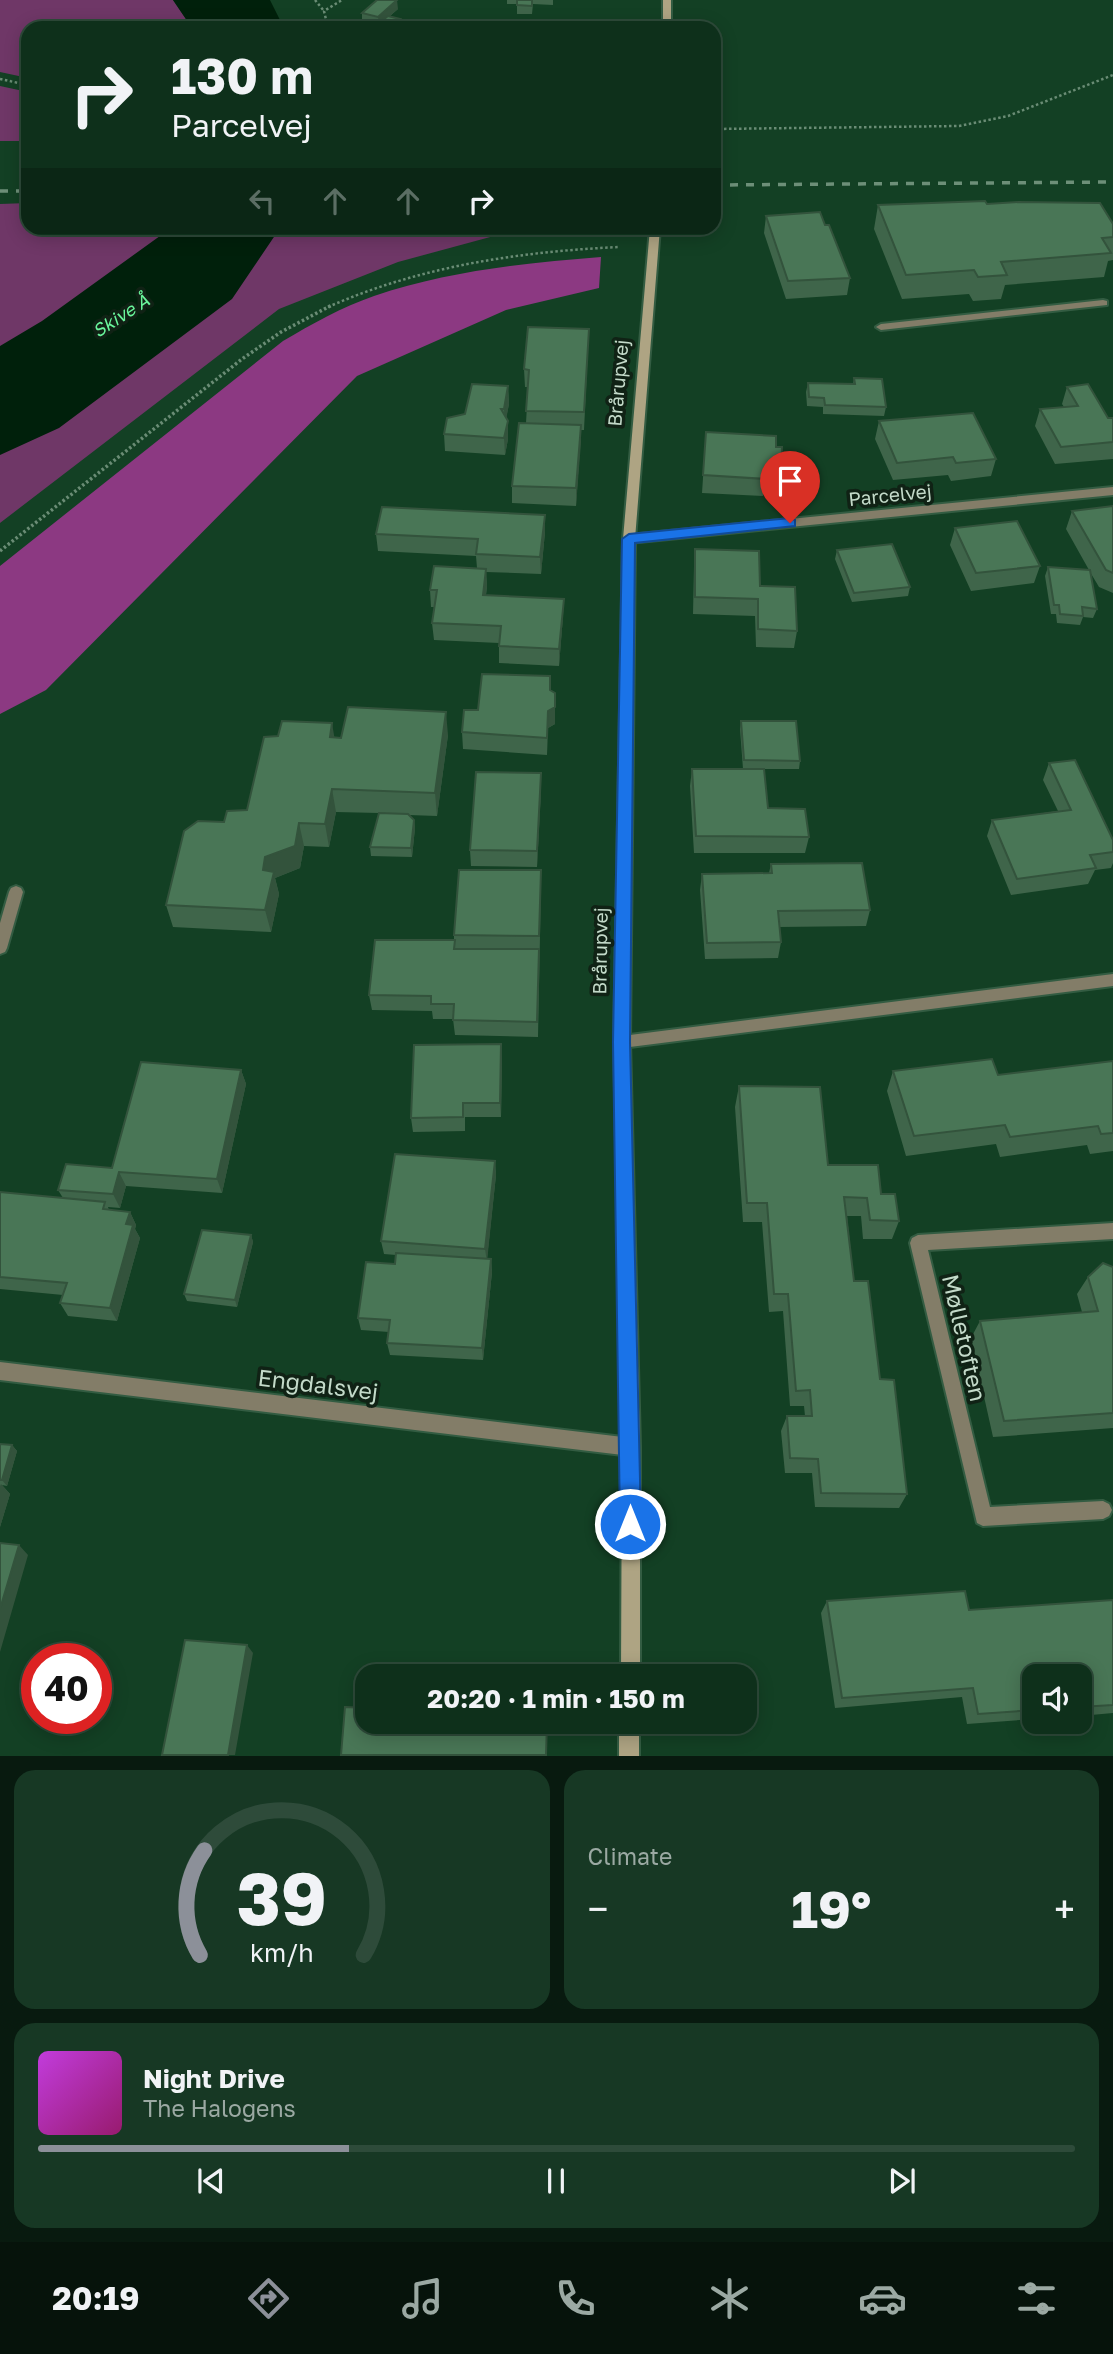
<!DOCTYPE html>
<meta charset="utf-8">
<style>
:root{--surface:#0e301b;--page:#173824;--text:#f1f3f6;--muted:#9ba9a3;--line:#2e4b3a;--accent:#8c9099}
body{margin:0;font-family:"Golos Text",sans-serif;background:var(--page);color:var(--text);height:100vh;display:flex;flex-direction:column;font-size:26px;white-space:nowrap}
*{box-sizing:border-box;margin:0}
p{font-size:23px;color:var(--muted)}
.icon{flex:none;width:38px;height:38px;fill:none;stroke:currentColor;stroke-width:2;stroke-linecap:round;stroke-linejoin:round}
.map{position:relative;height:1756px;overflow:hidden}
.side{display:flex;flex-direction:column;gap:14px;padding:14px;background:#081a0f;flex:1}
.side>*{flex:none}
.hud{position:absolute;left:21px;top:21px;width:700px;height:214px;border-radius:21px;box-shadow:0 4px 18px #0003,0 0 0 2px var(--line);background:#0e301b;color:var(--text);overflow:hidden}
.buttons{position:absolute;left:1022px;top:1664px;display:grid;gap:14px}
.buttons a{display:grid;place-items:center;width:70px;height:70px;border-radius:14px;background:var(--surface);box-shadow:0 4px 18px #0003,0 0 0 2px var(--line);font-size:35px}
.speed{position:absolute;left:21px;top:1643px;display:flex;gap:14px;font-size:35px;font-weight:700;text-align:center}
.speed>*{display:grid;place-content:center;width:91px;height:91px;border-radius:50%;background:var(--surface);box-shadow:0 4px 18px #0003,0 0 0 2px var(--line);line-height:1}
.speed .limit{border:10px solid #d22;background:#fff;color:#111}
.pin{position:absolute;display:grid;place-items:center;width:60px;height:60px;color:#fff;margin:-72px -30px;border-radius:50% 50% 50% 0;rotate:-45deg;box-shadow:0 0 7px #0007}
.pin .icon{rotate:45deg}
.me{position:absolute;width:77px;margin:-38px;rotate:0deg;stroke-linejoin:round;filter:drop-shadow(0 0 5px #0008)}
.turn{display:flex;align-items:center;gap:24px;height:147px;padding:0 35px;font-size:32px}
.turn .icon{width:91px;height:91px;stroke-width:2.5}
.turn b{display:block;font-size:49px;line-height:60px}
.lanes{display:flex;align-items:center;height:66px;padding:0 35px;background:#0003;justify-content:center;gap:35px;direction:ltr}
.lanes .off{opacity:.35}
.big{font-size:52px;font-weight:700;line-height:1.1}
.side .card{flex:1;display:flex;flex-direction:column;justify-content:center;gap:10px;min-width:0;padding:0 24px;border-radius:21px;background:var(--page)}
.side .dial{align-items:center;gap:0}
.dial svg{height:182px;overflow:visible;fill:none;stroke:var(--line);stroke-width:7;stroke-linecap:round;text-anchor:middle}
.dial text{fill:var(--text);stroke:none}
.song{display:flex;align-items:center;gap:21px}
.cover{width:84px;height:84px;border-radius:10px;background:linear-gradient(135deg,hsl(290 70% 55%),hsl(320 70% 35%))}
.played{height:7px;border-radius:4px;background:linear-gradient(90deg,var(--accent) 30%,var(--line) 30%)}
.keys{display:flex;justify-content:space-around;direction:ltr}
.heat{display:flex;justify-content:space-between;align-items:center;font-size:38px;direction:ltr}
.side .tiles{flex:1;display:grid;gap:14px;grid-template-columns:1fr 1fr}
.card:last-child{grid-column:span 2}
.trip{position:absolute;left:355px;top:1664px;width:402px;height:70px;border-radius:21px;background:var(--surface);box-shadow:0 4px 18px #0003,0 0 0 2px var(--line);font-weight:700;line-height:70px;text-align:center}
.dock{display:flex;height:112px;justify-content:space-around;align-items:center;background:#06130b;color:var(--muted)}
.dock .icon{width:49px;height:49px}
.dock .active{color:var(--accent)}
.dock b{font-size:32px;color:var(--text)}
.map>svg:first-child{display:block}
.green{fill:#6f3767}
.forest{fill:#8c3982}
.water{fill:#00200b}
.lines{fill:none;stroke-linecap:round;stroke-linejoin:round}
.lane-casing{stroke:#335c42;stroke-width:4}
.street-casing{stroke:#335c42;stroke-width:4}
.secondary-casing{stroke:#335c42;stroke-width:4}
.path-far1{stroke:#6a8c75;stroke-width:2.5;stroke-dasharray:2.5 2.5;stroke-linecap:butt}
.path{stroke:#6a8c75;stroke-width:3.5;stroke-dasharray:2.5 2.5;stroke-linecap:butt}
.lane{fill:#837d68;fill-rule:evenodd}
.street{fill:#837d68;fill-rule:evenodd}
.secondary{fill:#aea483;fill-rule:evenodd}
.rail{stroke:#6d8f78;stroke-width:3.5;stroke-dasharray:8 8;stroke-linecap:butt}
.wall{fill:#3f654a}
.shaded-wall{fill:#33533c}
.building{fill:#497656;stroke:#33533c;stroke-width:2}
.route{fill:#1a73e8;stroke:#114b97;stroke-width:2}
.labels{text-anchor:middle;stroke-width:7;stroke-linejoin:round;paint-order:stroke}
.far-water-label{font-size:18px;font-style:italic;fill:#69f59b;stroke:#102215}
.street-label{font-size:19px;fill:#c3dac9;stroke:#102215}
.near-street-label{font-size:23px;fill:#c3dac9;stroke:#102215}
</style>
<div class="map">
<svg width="1113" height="1756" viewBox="0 0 1113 1756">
<rect width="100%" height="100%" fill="#134024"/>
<path class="green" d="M0,0H173L192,28H28V78L0,72Z
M0,86L28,92V141H0Z
M28,203V228H504L505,233L398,262L279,309L0,523V204Z"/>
<path class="forest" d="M601,257L599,288L506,310L357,376L46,690L0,714V566L283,341C312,324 342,307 374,296C448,271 524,263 601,257Z"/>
<path class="water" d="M173,0H270L284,28H192Z
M171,228H280L232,299L59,428L0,455V346L42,321Z"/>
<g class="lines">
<g class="lane-casing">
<path id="lane" d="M1103,300L1107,301V305L881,330L876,327L881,324Z"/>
</g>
<g class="street-casing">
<path id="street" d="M1113,487V495L629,543L623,539L629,535Z
M16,886L21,888L23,892L7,948L5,952L0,954V923L9,892L11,888Z
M1113,974V986L622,1048L617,1047L614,1042L617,1037L622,1036Z
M1113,1223V1239L928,1250L990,1507L1103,1501L1109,1504L1112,1510L1109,1516L1103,1519L983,1526L977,1523L910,1243L912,1238L918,1235Z
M0,1362L631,1438L637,1441L640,1447L637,1453L631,1456L0,1380Z"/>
</g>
<g class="secondary-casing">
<path id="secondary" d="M663,0H671V28H663Z
M650,228H660L635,539L630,1042L640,1447V1676H621L622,1447L614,1042L623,539Z
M619,1722H639V1756H619Z"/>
</g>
<path class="path-far1" d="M315,0L324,11
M328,28L324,11L342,0
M0,79L28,85
M714,129L959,126L1008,116L1113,75
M328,307C421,266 518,252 618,247"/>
<path class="path" d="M0,551L242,359L281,332L332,305"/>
<use href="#lane" class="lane"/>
<use href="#street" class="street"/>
<use href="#secondary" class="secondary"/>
<path class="rail" d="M714,185L1113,182
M0,191H28"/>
</g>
<path class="wall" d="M507,0H553V5L533,4L532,14H517V4H507Z
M398,9L390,16L400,27V28H379L378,25L362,21V13Z
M987,204L1113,224V260L1108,261L1104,277L1005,285L1001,299L973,301L969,294L902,299L874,229L878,205Z
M766,216L825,225L850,278L847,295L786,299L764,233Z
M589,329L584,430H581L576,506L512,503V486L526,423L528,387H525L524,369Z
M854,378L886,407L884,416L823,414V407L807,406L806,392L808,383L853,384Z
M508,386L509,404L506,418L508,439L505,455L445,451L444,434L465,414Z
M1067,387L1108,418H1113V459L1055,464L1035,426L1040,409L1064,407L1062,404Z
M879,421L996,459L991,476L951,481L948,475L893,480L875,439Z
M706,432L776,447L781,472L779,489L765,488L763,496L702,493Z
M1113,506V593L1099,587L1090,572L1097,609L1093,618L1083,617L1080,625L1057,623L1056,614H1051L1045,576L1048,567L1089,570L1066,529L1072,511Z
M545,515V532L541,574L486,572L487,586L486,595L563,616L559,666L499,663V643L434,640L432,623L435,607H431L430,590L477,568L476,556L378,551L376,534Z
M955,528L1040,566L1034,583L971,591L950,545Z
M695,549L760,586L797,631L794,648L756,647L755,616L693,614L694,566Z
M837,550L910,587L908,596L852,602L835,559Z
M550,690L555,693V724L548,728L547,755L463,749L462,732L478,710Z
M741,721L800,761L799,769H743L740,729Z
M448,735L437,816L409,815L414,820L415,828L412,857L371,856L370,847L379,813L336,812L329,847L304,846L300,868L275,878L279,894L271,932L173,927L166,905L247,810L334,738Z
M1049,763L1113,840V863L1111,868L1095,870L1088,884L1011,895L987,836L992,820L1058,811L1043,780Z
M692,769L768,808L809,837L805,853H694L690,786Z
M541,790L537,867L471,866L470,850Z
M771,864L870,910L866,926L779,927L781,942L778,958L705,959L700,890L702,874L769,873Z
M541,886L538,1037L455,1035L453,1019H433L432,1011L372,1010L369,995L454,940V935Z
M502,1059L501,1117H465V1131L413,1132L411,1118Z
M1113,1061V1151L1090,1154L1087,1145L1000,1157L996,1144L906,1156L887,1091L893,1071L998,1075Z
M241,1070L246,1084L222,1193L126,1186L120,1208L108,1207L109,1210L130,1212L136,1225L135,1229L140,1238L117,1321L68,1316L60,1303L63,1295L0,1289V1192L63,1198L58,1190L112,1168Z
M739,1086L828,1165L881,1194L899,1221L892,1239H863L861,1216H847L854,1281L880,1379L907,1494L899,1508L815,1507L812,1473H785L781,1431L787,1416H805L804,1406H790L783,1311L769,1312L762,1222H743L735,1107Z
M495,1161L496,1175L487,1258L491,1259L492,1272L483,1360L390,1355L387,1343L389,1332L361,1330L358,1318L395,1264L396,1255L384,1254L381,1241Z
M251,1235L253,1242L237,1307L187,1301L184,1294Z
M1113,1267V1428L993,1437L971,1338L980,1321L1082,1312L1077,1294L1088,1277Z
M0,1444L12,1445L17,1451L7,1486L2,1485L10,1494L0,1527Z
M1113,1600V1713L1080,1716V1676H1034V1719L967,1724L962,1697L835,1708L821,1613L827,1601L969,1610Z"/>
<path class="shaded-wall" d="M397,0L398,9L380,24H379L378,17Z
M400,19V27L391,28L390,26Z
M508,386L509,404L505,426L504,409Z
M508,421V439L505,455L504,438Z
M581,425V443L576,506V488Z
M545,515V532L541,574L540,557Z
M486,569L487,586L484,612L483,595Z
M564,599L563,616L559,666V649Z
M555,693V724L548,728L547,755L548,711Z
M446,712L448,735L437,816L435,793Z
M332,723L336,747L330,737Z
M541,773V790L537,867V851Z
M332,789L336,812L329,847L325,824Z
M414,820L415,828L412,857L411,848Z
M299,823L304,846L300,868L275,878L279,894L271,932L265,910L263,870L265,857Z
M501,1044L502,1059L501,1117L500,1103Z
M241,1070L246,1084L222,1193L217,1179Z
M495,1161L496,1175L487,1262L485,1249Z
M119,1172L126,1186L120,1208L113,1194Z
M130,1212L136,1225L135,1229L140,1238L117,1321L110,1308L126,1224Z
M251,1235L253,1242L237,1307L235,1300Z
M491,1259L492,1272L483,1360L482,1348Z
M12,1445L17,1451L7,1486L2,1480Z
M1,1484L10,1494L0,1527V1486Z
M19,1545L28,1555L0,1652V1609Z
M247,1645L253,1653L235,1755H228Z"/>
<path class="building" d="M377,0H397L378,17L362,13Z
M517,0H532V6L517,5Z
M388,16L400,19L390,26L378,24Z
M507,24L519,28H502Z
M985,201L987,204L1018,202L1100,203L1113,224V237L1102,238L1111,253L1001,262L1007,275L978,277L974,270L906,275L878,205Z
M820,212L825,225H829L850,278L788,281L766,216Z
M528,327L589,329L584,412L526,411L529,370L524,369Z
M854,378L882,379L886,407L825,405L824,398L809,397L808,383L855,384Z
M472,384L508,386L504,409H501L508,421L504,438L444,434L447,418L465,414Z
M1088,384L1108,418H1113V442L1061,447L1040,409L1078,406L1067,387Z
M973,413L996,459L956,463L953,457L897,463L879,421Z
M519,423L581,425L576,488L512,486Z
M706,432L776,436V447H782L781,472L766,471V479L703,475Z
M1113,506V573L1106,570L1072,511Z
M382,507L545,515L540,557L476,554L478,539L376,534Z
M1017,521L1040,566L976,573L955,528Z
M892,544L910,587L854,593L837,550Z
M695,549L759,551L760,586L795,587L797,631L758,629V599L695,597Z
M434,566L486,569L483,595L564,599L559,649L499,646L501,626L432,623L437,590H430Z
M1048,567L1090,570L1097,609L1082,607L1083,616L1060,614L1059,605H1054Z
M482,674L550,676V690L555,693V707L548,711L547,738L462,732L464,710H478Z
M348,707L446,712L435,793L332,789L325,824L299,823L295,846L265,857L263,870L274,872L265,910L166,905L184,831L198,821L224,822L227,811L247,810L264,737L278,736L282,721L332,723L330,737L341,738Z
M741,721H796L800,761L744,760Z
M1075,760L1113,840V852L1090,855L1096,868L1017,879L992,820L1071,810L1049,763Z
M692,769H764L768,808L805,809L809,837L696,836Z
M476,772L541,773L537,851L470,850Z
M379,813L408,814L414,820L411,848L370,847Z
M862,863L870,910L778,911L781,942L707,943L702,874L772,873L771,864Z
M459,870H541L539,936L454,935Z
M375,940H455L454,949H539L537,1022L453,1020L454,1004H431V996L369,995Z
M501,1044L500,1103H463V1117L411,1118L414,1045Z
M992,1059L998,1075L1113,1061V1133L1101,1134L1098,1126L1010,1137L1005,1125L914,1136L893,1071Z
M141,1062L241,1070L217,1179L119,1172L113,1194L58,1190L66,1164L112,1168Z
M739,1086L820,1087L828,1165H878L881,1194H895L899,1221L870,1220L867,1198L844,1197L854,1281H868L880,1379L894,1380L907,1494L821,1493L818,1459L790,1458L787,1416H812L810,1390L796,1391L788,1294H774L767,1203H747Z
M395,1154L495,1161L485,1249L381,1241Z
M0,1192L105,1202L103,1209L130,1212L126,1224L133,1225L110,1308L60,1303L67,1283L0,1277Z
M202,1230L251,1235L235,1300L184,1294Z
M396,1253L491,1259L482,1348L387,1343L390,1320L358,1318L366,1262L395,1264Z
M1103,1263L1113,1267V1413L1004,1421L980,1321L1098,1311L1088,1277Z
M0,1444L12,1445L2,1480H0Z
M0,1543L19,1545L0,1609Z
M965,1591L969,1610L1113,1600V1705L1080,1707V1676H1034V1710L978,1714L973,1688L842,1698L827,1601Z
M185,1640L247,1645L228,1755H162Z
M345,1707L368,1708V1722H547L546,1755H341Z"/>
<path class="route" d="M790,518L795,520V526L635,543L630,1042L641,1524L638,1531L630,1534L623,1531L620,1524L613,1042L622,539L629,534Z"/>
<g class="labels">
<g class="far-water-label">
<text transform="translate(121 316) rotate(-33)" y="6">Skive Å</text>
</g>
<g class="street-label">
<text transform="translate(618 383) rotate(-85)" y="7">Brårupvej</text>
<text transform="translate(890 495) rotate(-6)" y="7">Parcelvej</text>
<text transform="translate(600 951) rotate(-89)" y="7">Brårupvej</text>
</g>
<g class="near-street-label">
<text transform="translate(964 1338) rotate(77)" y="8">Mølletoften</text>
<text transform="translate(318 1385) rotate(7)" y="8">Engdalsvej</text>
</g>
</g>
</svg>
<div class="buttons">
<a><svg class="icon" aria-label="sound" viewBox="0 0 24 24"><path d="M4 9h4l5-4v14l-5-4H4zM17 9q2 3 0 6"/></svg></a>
</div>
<div class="speed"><div class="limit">40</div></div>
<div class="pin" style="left:790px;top:523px;background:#d93025"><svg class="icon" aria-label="arrive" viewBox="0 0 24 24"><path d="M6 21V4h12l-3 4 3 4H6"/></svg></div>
<svg class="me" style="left:630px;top:1524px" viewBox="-20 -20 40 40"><circle r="17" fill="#1a73e8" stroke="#fff" stroke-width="3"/><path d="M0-11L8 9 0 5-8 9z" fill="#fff"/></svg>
<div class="trip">20:20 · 1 min · 150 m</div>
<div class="hud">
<div class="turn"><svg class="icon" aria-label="right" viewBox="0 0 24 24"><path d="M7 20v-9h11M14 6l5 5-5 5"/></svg><div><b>130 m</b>Parcelvej</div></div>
<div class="lanes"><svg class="icon off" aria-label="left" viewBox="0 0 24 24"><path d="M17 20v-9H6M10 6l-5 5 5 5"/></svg><svg class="icon off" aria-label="ahead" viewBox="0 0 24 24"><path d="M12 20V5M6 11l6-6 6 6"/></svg><svg class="icon off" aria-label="ahead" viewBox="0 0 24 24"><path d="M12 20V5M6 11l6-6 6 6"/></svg><svg class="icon" aria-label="right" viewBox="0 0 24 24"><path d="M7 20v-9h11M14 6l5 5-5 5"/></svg></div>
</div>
</div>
<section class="side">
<div class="tiles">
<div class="card dial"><svg viewBox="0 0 100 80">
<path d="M14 69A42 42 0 1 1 86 69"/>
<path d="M14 69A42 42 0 0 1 16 23" stroke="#8c9099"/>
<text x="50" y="56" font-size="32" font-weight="700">39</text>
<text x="50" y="72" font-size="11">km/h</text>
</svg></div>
<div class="card"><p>Climate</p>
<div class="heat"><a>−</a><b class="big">19°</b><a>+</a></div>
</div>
<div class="card">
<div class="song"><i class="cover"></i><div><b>Night Drive</b><p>The Halogens</p></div></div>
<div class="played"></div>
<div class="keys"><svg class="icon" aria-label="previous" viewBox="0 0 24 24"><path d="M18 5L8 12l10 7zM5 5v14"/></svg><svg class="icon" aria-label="pause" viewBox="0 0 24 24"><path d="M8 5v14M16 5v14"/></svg><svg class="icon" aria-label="next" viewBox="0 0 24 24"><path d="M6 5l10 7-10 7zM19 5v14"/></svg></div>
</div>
</div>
</section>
<nav class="dock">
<b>20:19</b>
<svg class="icon active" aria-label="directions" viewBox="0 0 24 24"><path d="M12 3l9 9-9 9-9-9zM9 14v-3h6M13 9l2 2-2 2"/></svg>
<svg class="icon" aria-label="music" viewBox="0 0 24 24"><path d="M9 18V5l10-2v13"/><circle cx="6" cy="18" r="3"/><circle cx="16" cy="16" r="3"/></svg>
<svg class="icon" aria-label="phone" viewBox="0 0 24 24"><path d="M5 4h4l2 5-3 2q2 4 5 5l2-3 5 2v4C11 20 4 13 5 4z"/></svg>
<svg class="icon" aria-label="climate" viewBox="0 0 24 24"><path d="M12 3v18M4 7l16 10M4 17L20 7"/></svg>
<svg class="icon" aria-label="car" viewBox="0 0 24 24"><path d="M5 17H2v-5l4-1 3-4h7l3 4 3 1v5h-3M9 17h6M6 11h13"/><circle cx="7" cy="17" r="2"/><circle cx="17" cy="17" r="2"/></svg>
<svg class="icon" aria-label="filters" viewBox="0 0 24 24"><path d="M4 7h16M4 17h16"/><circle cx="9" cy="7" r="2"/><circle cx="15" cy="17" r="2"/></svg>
</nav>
